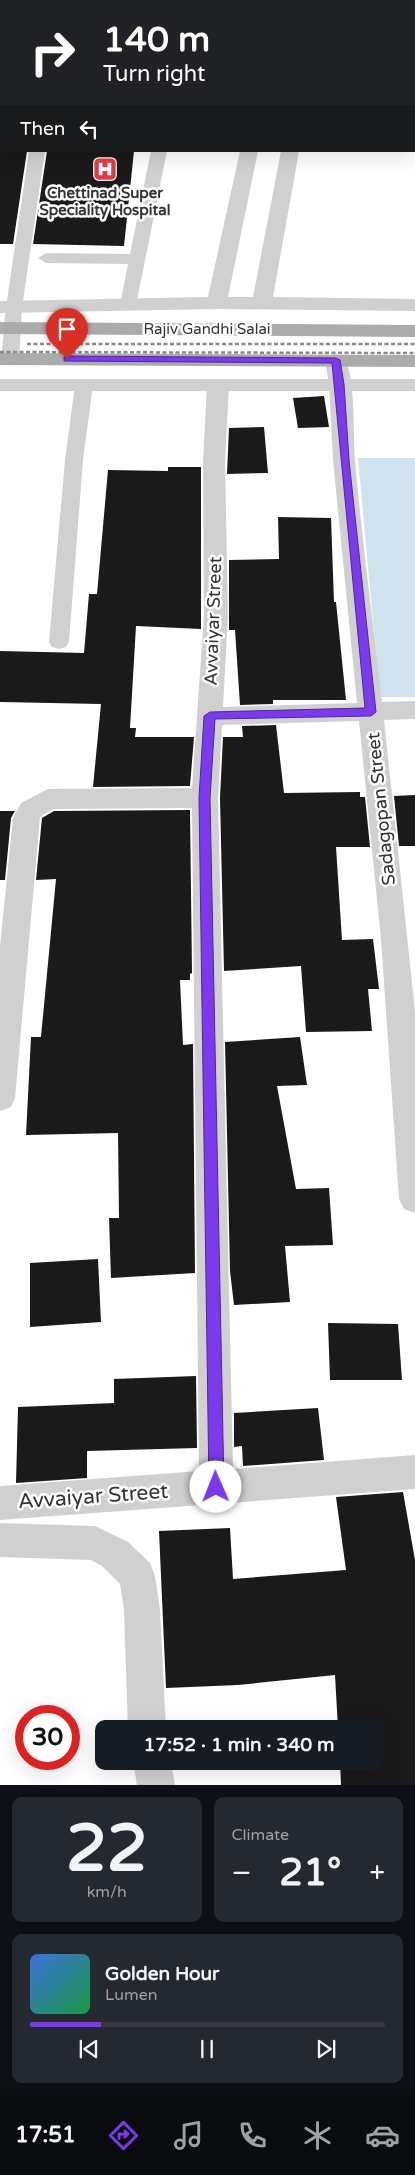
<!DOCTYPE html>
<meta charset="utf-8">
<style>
:root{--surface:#171b24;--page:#242831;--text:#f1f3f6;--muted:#9ea1a6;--line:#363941;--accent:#7c3aed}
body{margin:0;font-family:"Varela Round",sans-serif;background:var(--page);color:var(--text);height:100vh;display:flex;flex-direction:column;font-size:19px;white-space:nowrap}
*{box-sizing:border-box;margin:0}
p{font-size:16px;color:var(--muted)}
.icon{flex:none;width:28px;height:28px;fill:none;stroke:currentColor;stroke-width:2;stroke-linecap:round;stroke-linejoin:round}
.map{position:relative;height:1785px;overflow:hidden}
.sheet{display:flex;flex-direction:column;gap:12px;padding:12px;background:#0d0f14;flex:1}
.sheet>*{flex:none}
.guide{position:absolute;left:0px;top:0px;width:415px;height:152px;box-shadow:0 5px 20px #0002;background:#202124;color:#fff;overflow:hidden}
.speed{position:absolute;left:15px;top:1705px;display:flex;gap:10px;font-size:25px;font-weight:700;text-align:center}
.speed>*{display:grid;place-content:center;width:65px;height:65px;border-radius:50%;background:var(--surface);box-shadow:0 5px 20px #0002;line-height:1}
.speed .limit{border:8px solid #d22;background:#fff;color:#111}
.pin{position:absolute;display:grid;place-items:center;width:42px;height:42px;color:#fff;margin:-51px -21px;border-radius:50% 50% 50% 0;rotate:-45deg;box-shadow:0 0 5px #0007}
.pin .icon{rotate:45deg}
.me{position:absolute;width:55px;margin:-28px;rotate:359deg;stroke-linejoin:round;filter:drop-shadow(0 0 4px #0008)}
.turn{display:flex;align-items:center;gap:18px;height:105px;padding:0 20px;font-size:22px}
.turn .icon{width:65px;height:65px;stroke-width:2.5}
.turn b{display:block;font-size:35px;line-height:42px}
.then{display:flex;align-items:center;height:48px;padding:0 20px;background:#0003;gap:10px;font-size:19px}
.big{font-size:38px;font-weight:700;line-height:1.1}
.sheet .widget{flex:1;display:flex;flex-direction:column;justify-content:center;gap:8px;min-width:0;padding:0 18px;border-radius:10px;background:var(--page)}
.sheet .dial{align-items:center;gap:0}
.dial b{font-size:65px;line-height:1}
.song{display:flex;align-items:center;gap:15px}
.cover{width:60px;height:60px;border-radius:8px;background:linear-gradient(135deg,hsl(220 70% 55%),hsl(140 70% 35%))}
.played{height:5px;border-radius:2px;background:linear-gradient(90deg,var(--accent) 20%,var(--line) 20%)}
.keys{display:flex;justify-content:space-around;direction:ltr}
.heat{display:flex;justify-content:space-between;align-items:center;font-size:28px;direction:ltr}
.sheet .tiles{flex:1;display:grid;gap:12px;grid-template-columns:1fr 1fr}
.widget:last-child{grid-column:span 2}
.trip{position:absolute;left:95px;top:1720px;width:288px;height:50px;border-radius:10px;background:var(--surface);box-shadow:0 5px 20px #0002;font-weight:700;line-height:50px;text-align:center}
.tab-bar{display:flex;height:80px;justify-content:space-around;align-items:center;background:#090b0e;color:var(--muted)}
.tab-bar .icon{width:35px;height:35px}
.tab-bar .selected{color:var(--accent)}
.tab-bar b{font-size:22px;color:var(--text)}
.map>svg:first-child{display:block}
.water{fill:#cfe2ee}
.building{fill:#1a1a1a}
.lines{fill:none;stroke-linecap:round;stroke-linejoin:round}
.service{fill:#d0d0d0;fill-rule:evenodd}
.minor{fill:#d0d0d0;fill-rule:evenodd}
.tertiary{fill:#d0d0d0;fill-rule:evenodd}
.primary{fill:#ababab;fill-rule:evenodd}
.rail{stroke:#888;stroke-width:2.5;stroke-dasharray:4 2.5;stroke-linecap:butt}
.route{fill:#7c3aed;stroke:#51269a}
.labels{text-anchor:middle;stroke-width:5;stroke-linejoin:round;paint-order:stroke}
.far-poi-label{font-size:15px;font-weight:bold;fill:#333;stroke:#fff}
.far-street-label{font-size:15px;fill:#333;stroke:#fff}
.street-label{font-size:18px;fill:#333;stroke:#fff}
.near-street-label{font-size:21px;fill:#333;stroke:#fff}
</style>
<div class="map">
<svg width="415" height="1785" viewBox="0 0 415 1785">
<rect width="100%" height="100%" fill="#fff"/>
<path class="water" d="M358,458H415V697H380Z"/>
<path class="building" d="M0,151H27L13,244H0Z
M47,151H134L124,246L33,244Z
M324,396L329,427L298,428L293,398Z
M264,427L268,473L227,474L229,428Z
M168,467H201V629L136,626L130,728H136L135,737H194L190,786L93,787L101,704L0,702V651L84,653L89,594H97L108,470L168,471Z
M278,517L331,518L334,602H336L346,700H273V704L240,705L235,630H229V560L279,559Z
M276,725L284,793L360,792V797H365L370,847H336L342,940L373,939L379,989H368L372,1031L306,1032L301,966L224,971L220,798L223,737H243L242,726Z
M415,795V846H399L394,796Z
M190,810L192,973L190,974V980H180L183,1045L193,1044L195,1273L111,1278L109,1218H119L118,1133L26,1135L31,1037H41L56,879L36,880L42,818L54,811Z
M0,811H15L11,818L5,880H0Z
M300,1037L307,1085L277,1086L296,1189L329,1188L333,1245L285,1246L290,1302L234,1305L230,1271L225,1042Z
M98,1259L101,1322L30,1327V1263Z
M328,1323L398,1324L402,1380H330Z
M196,1376L197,1448L87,1451V1478L16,1483L18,1407L114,1403V1379Z
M318,1408L324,1460L243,1466L242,1446L234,1447V1413Z
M403,1492L415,1560V1785H341L340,1761H374V1729H338L335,1675L238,1685L166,1688L159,1531L230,1528L233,1579L346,1570L336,1497Z"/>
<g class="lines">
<path class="service" d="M39,0H53V1H39Z
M0,102H1V110H0Z
M0,125L1,126V135H0Z
M29,151H45L22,307L19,359L16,363H4L1,359L6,307Z
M151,151H167L136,305L134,309H122L120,305L128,264L46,263L38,258L46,253L130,254Z
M84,380L90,381L93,385L83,460L69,642L66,647L59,649L52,647L49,642L65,460L75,385L78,381Z"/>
<path class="minor" d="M336,354L343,356C356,373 353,436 355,460C362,541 373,622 382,702L415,701V719L384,720L415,1011V1213L404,1209L399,1199L381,939L359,721L222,725L218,798L233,1469L415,1455V1489L0,1520V1486L199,1471L192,808L53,809L40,817L15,1098L11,1107L0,1111V946L13,818L21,803L48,789L192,788L204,615L203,461L207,386L210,381L218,380L226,381L229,386L225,461L228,615L223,707L357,703L333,460L329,384L325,360L329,356Z
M0,1523L95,1526L128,1542L150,1563L155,1576L160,1610L166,1729H128L124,1610L120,1584L102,1566L91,1560L0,1557Z
M133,1761H171L175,1785H137Z"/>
<path class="tertiary" d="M273,0H289V1H273Z
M310,0H326V1H310Z
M240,151H258L228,297H253L281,151H299L273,297L415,299V311L217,309L0,313V301L208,297Z
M0,379H415V391H0Z"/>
<path class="primary" d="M0,322L415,325V337L0,334Z
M0,353L415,355V367L0,365Z"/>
<path class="rail" d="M27,344H415
M0,352L415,353"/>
</g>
<path class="route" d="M67,356L336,358L340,360L344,384L349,460L376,712L371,716L215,719L210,798L224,1487L221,1492L216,1494L211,1492L209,1487L199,798L204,716L210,712L365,708L332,363L64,361V357Z"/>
<defs>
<g id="hospital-square" transform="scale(1.25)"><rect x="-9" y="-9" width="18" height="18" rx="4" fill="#e63946" stroke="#fff"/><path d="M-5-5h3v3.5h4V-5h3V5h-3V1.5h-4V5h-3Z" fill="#fff"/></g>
</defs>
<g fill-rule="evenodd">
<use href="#hospital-square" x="105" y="169"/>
</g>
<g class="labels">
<g class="far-poi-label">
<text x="105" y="198">Chettinad Super<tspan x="105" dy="17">Speciality Hospital</tspan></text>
</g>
<g class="far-street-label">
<text x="207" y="334">Rajiv Gandhi Salai</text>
</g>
<g class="street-label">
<text transform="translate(213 621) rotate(-88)" y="6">Avvaiyar Street</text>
<text transform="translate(381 809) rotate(-96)" y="6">Sadagopan Street</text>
</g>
<g class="near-street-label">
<text transform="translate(93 1496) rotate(-4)" y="7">Avvaiyar Street</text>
</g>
</g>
</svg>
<div class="speed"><div class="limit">30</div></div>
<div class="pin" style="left:67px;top:359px;background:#d93025"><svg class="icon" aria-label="arrive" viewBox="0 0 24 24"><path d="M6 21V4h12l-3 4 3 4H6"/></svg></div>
<svg class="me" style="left:216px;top:1487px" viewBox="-20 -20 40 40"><circle r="19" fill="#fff"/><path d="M0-13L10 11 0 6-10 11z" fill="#7c3aed"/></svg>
<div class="trip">17:52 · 1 min · 340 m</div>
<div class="guide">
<div class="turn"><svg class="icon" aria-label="right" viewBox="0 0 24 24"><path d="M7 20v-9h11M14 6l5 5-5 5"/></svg><div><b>140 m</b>Turn right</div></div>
<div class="then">Then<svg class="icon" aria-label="left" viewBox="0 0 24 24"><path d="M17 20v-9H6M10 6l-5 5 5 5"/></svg></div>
</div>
</div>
<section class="sheet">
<div class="tiles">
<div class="widget dial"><b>22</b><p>km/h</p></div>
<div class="widget"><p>Climate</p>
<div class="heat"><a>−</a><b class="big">21°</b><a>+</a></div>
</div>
<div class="widget">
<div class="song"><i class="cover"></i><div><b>Golden Hour</b><p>Lumen</p></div></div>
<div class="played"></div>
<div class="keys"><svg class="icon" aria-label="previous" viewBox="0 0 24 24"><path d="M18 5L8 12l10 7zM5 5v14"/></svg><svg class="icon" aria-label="pause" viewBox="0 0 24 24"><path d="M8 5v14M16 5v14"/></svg><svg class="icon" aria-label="next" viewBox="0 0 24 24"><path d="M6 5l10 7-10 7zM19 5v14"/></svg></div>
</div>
</div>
</section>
<nav class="tab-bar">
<b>17:51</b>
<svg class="icon selected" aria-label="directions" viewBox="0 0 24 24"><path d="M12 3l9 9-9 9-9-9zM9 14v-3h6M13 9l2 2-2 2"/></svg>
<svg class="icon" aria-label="music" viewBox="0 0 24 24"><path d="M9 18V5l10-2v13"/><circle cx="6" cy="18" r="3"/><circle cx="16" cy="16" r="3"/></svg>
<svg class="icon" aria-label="phone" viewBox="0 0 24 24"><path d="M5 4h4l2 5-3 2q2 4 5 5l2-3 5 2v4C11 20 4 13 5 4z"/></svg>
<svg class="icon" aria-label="climate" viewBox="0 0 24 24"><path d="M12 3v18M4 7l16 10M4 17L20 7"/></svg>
<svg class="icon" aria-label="car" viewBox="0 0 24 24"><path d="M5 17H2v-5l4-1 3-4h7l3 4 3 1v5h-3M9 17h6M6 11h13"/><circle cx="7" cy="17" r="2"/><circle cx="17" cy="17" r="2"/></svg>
</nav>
